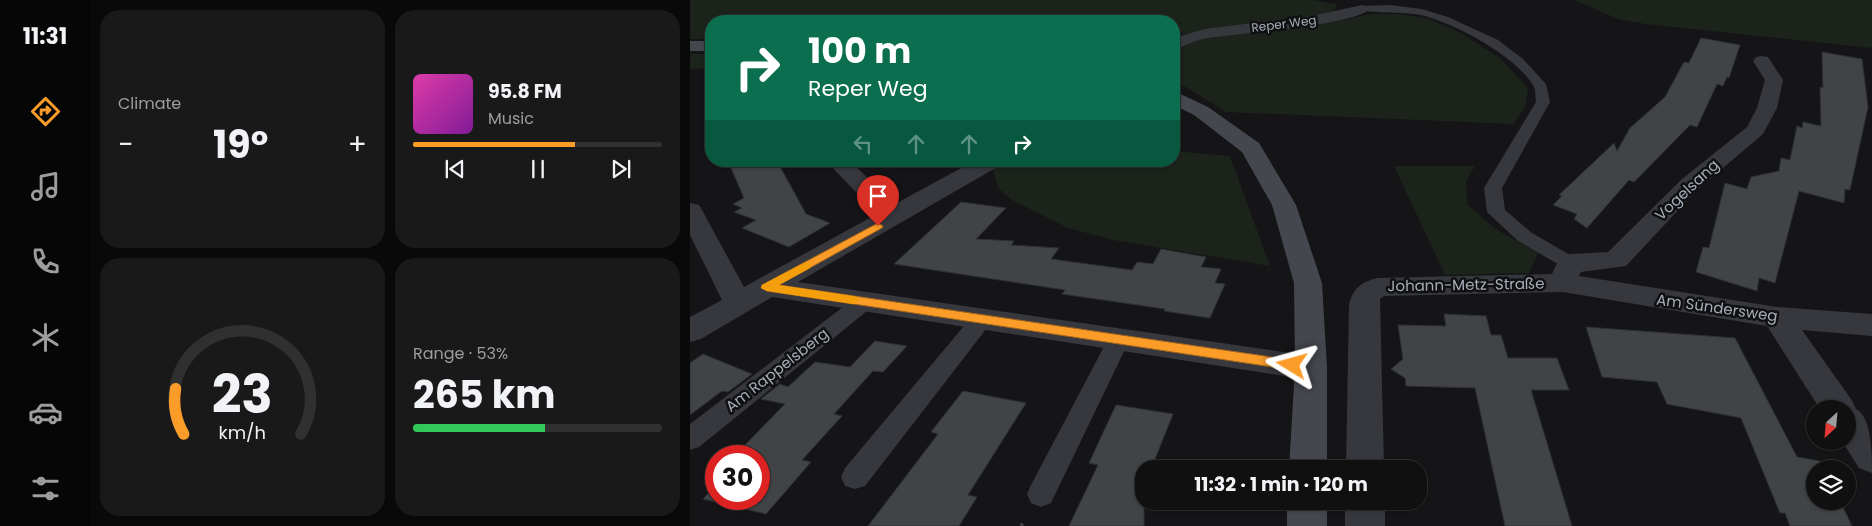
<!DOCTYPE html>
<meta charset="utf-8">
<style>
:root{--surface:#101011;--page:#19191a;--text:#f1f3f6;--muted:#9c9d9f;--line:#303031;--accent:#fb9c29}
body{margin:0;font-family:Poppins,sans-serif;background:var(--page);color:var(--text);height:100vh;display:flex;flex-direction:column;font-size:19px;white-space:nowrap}
*{box-sizing:border-box;margin:0}
p{font-size:16px;color:var(--muted)}
.icon{flex:none;width:28px;height:28px;fill:none;stroke:currentColor;stroke-width:2;stroke-linecap:round;stroke-linejoin:round}
.map{position:relative;flex:1;overflow:hidden}
.details{display:flex;flex-direction:column;gap:10px;padding:10px;background:#090909;width:600px}
.details>*{flex:none}
.hud{position:absolute;left:15px;top:15px;width:475px;height:152px;border-radius:20px;box-shadow:0 1px 4px #0004,0 0 0 1px var(--line);background:#0b6e4f;color:#fff;overflow:hidden}
.needle{width:32px;rotate:206deg}
.buttons{position:absolute;left:1116px;top:400px;display:grid;gap:10px}
.buttons a{display:grid;place-items:center;width:50px;height:50px;border-radius:50%;background:var(--surface);box-shadow:0 1px 4px #0004,0 0 0 1px var(--line);font-size:25px}
.speed{position:absolute;left:15px;top:445px;display:flex;gap:10px;font-size:25px;font-weight:700;text-align:center}
.speed>*{display:grid;place-content:center;width:65px;height:65px;border-radius:50%;background:var(--surface);box-shadow:0 1px 4px #0004,0 0 0 1px var(--line);line-height:1}
.speed .limit{border:8px solid #d22;background:#fff;color:#111}
.pin{position:absolute;display:grid;place-items:center;width:42px;height:42px;color:#fff;margin:-51px -21px;border-radius:50% 50% 50% 0;rotate:-45deg;box-shadow:0 0 5px #0007}
.pin .icon{rotate:45deg}
.me{position:absolute;width:55px;margin:-28px;rotate:278deg;stroke-linejoin:round;filter:drop-shadow(0 0 4px #0008)}
.turn{display:flex;align-items:center;gap:18px;height:105px;padding:0 20px;font-size:22px}
.turn .icon{width:65px;height:65px;stroke-width:2.5}
.turn b{display:block;font-size:35px;line-height:42px}
.lanes{display:flex;align-items:center;height:48px;padding:0 20px;background:#0003;justify-content:center;gap:25px;direction:ltr}
.lanes .off{opacity:.35}
.big{font-size:38px;font-weight:700;line-height:1.1}
.details .card{flex:1;display:flex;flex-direction:column;justify-content:center;gap:8px;min-width:0;padding:0 18px;border-radius:20px;background:var(--page)}
.details .dial{align-items:center;gap:0}
.dial svg{height:130px;overflow:visible;fill:none;stroke:var(--line);stroke-width:7;stroke-linecap:round;text-anchor:middle}
.dial text{fill:var(--text);stroke:none}
.song{display:flex;align-items:center;gap:15px}
.cover{width:60px;height:60px;border-radius:8px;background:linear-gradient(135deg,hsl(320 70% 55%),hsl(290 70% 35%))}
.played{height:5px;border-radius:2px;background:linear-gradient(90deg,var(--accent) 65%,var(--line) 65%)}
.keys{display:flex;justify-content:space-around;direction:ltr}
.heat{display:flex;justify-content:space-between;align-items:center;font-size:28px;direction:ltr}
.charge{height:8px;border-radius:4px;background:linear-gradient(90deg,#34c759 53%,var(--line) 0)}
.details .tiles{flex:1;display:grid;gap:10px;grid-template-columns:repeat(2,1fr)}
.trip{position:absolute;left:445px;top:460px;width:292px;height:50px;border-radius:20px;background:var(--surface);box-shadow:0 1px 4px #0004,0 0 0 1px var(--line);font-weight:700;line-height:50px;text-align:center}
main{display:flex;flex:1;min-height:0}
.dock{display:flex;flex-direction:column;width:90px;justify-content:space-around;align-items:center;background:#060607;color:var(--muted)}
.dock .icon{width:35px;height:35px}
.dock .on{color:var(--accent)}
.dock b{font-size:22px;color:var(--text)}
.map>svg:first-child{display:block}
.green{fill:#1b231b}
.building{fill:#414447;stroke:#2f3033}
.lines{fill:none;stroke-linecap:round;stroke-linejoin:round}
.path{stroke:#3c3f44;stroke-width:4;stroke-dasharray:3 5;stroke-linecap:butt}
.lane{fill:#36383d;fill-rule:evenodd}
.street{fill:#36383d;fill-rule:evenodd}
.secondary{fill:#44474d;fill-rule:evenodd}
.route{fill:#fb9c29;stroke:#a3651b}
.slow{fill:#f59e0b}
.labels{text-anchor:middle;stroke-width:5;stroke-linejoin:round;paint-order:stroke}
.far-street-label{font-size:12px;fill:#a6aeb8;stroke:#101012}
.street-label{font-size:15px;fill:#a6aeb8;stroke:#101012}
</style>
<main>
<nav class="dock">
<b>11:31</b>
<svg class="icon on" aria-label="directions" viewBox="0 0 24 24"><path d="M12 3l9 9-9 9-9-9zM9 14v-3h6M13 9l2 2-2 2"/></svg>
<svg class="icon" aria-label="music" viewBox="0 0 24 24"><path d="M9 18V5l10-2v13"/><circle cx="6" cy="18" r="3"/><circle cx="16" cy="16" r="3"/></svg>
<svg class="icon" aria-label="phone" viewBox="0 0 24 24"><path d="M5 4h4l2 5-3 2q2 4 5 5l2-3 5 2v4C11 20 4 13 5 4z"/></svg>
<svg class="icon" aria-label="climate" viewBox="0 0 24 24"><path d="M12 3v18M4 7l16 10M4 17L20 7"/></svg>
<svg class="icon" aria-label="car" viewBox="0 0 24 24"><path d="M5 17H2v-5l4-1 3-4h7l3 4 3 1v5h-3M9 17h6M6 11h13"/><circle cx="7" cy="17" r="2"/><circle cx="17" cy="17" r="2"/></svg>
<svg class="icon" aria-label="filters" viewBox="0 0 24 24"><path d="M4 7h16M4 17h16"/><circle cx="9" cy="7" r="2"/><circle cx="15" cy="17" r="2"/></svg>
</nav>
<section class="details">
<div class="tiles">
<div class="card"><p>Climate</p>
<div class="heat"><a>−</a><b class="big">19°</b><a>+</a></div>
</div>
<div class="card">
<div class="song"><i class="cover"></i><div><b>95.8 FM</b><p>Music</p></div></div>
<div class="played"></div>
<div class="keys"><svg class="icon" aria-label="previous" viewBox="0 0 24 24"><path d="M18 5L8 12l10 7zM5 5v14"/></svg><svg class="icon" aria-label="pause" viewBox="0 0 24 24"><path d="M8 5v14M16 5v14"/></svg><svg class="icon" aria-label="next" viewBox="0 0 24 24"><path d="M6 5l10 7-10 7zM19 5v14"/></svg></div>
</div>
<div class="card dial"><svg viewBox="0 0 100 80">
<path d="M14 69A42 42 0 1 1 86 69"/>
<path d="M14 69A42 42 0 0 1 9 41" stroke="#fb9c29"/>
<text x="50" y="56" font-size="32" font-weight="700">23</text>
<text x="50" y="72" font-size="11">km/h</text>
</svg></div>
<div class="card"><p>Range · 53%</p><b class="big">265 km</b><div class="charge"></div></div>
</div>
</section>
<div class="map">
<svg width="1182" height="526" viewBox="0 0 1182 526">
<rect width="100%" height="100%" fill="#151517"/>
<path class="green" d="M0,0H623L646,4L647,8L635,14L654,20L680,14H710L739,19L769,32L810,58L838,88L835,108L823,124L536,112L496,87L484,82V51L496,45L492,32L484,30V21H21V39H0Z
M884,0H1182V48L955,24L928,19Z
M0,54H21V68L0,69Z
M484,151L540,156L580,266L423,240L378,228L322,200L309,189L300,162L484,161Z
M704,166H785L776,181L777,204L804,228L848,253L839,273L755,275Z"/>
<path class="building" d="M1011,38L1050,45L1039,78L1037,77L1033,86L1027,84L1007,127L1000,125L944,182L939,180L897,228L884,219L887,214L863,205L872,196L869,195L924,143L927,151L940,128L975,97L994,62L999,63Z
M1132,52L1172,59L1178,107L1160,190L1155,189L1154,203L1109,191L1085,283L1069,278L1067,291L1006,272L1013,247L1019,248L1035,183L1057,189L1061,177L1089,171L1091,158L1100,160L1107,126L1112,128L1113,122L1131,126L1130,87L1133,88Z
M38,161H87L116,214L140,223L99,247L52,228L66,220L44,212L52,208L43,204L54,198Z
M271,202L316,208L286,239L324,241L321,245L369,248L361,259L442,270L447,262L463,264L471,249L516,257L511,267L531,269L525,283L535,284L520,318L474,311L475,309L372,294L375,290L204,264Z
M754,314L796,316L801,335H811L818,358H867L879,390H841L882,526H815L785,388L716,386L715,378L701,369L713,359L708,325L756,326Z
M896,327L1045,338L1107,457L1130,461L1134,469H1125V501H1150L1162,526H1100L1095,513H1090L1051,418L977,404L967,382L912,377Z
M185,341L217,346L193,372L183,371L144,414L152,416L112,460L121,462L76,514L13,499L26,485V499H69V456H55L62,449L53,447L95,404L71,399L90,384L98,387L125,362L160,367Z
M13,354L62,374L38,392L32,391L0,415V363Z
M273,391L336,403L278,495L287,497L269,526H178L248,434L241,432Z
M426,405L483,414L461,469H454V487L451,493L454,494V526H379L408,465L399,463Z"/>
<g class="lines">
<path class="path" d="M331,526L335,520"/>
<path class="lane" d="M700,5L732,9L758,17L808,40L833,59L856,84L860,102L812,188L815,210L842,233L887,259L890,263L887,267L880,269L873,267L828,241L797,212L794,188L846,102C845,97 846,91 844,87C827,56 764,23 731,15C719,12 670,13 667,9L672,6Z
M174,295L182,297L185,302L182,307L9,447L0,450V424L166,297Z
M292,311L300,314L303,319L300,324L175,486L165,489L155,486L151,477L155,468L284,314Z
M429,331L437,333L440,339L361,503L351,507L341,503L337,494L341,485L418,339L421,333Z"/>
<path class="street" d="M672,5L677,6L679,9C668,25 539,34 513,39C503,41 494,47 484,49V38L515,29L626,15Z
M1072,56L1078,57L1093,80L1087,108L1073,134L1007,190L936,266L891,272L889,276L1087,307L1182,314V336L1112,330L1161,399L1166,409C1182,417 1182,455 1182,473L1169,468L1152,441H1158V409H1130L1077,326L873,292L694,296L690,299L694,469H656L659,305C663,288 671,282 688,278L862,274L870,257L880,254L918,252L991,180L1057,127L1067,108L1075,80L1063,61L1066,57Z
M136,161H160L205,204L284,161H312L309,166L108,282L621,356L633,359L637,368L633,377L621,380L82,297L11,339L0,342V317L32,300L0,235V203L9,205L12,210L54,287L187,214Z
M655,501H695V526H655Z"/>
<path class="secondary" d="M0,41H21V51H0Z
M484,91L518,107L569,143L606,205L632,283L637,368V469H599L605,368L604,283L582,205L552,152L504,115L484,105Z
M597,501H637V526H597Z"/>
</g>
<path class="route" d="M188,223L193,226L192,228L89,285L602,360L607,361L609,365L607,368L602,370L77,291L71,288L72,285Z"/>
<path class="slow" d="M116,262L120,263L121,266L120,268L89,285L163,296L167,297L169,300L167,303L163,304L77,291L71,288L72,285Z"/>
<g class="labels">
<g class="far-street-label">
<text transform="translate(594 24) rotate(-7)" y="4">Reper Weg</text>
</g>
<g class="street-label">
<text transform="translate(997 190) rotate(-43)" y="5">Vogelsang</text>
<text transform="translate(776 285) rotate(-1)" y="5">Johann-Metz-Straße</text>
<text transform="translate(1027 308) rotate(8)" y="5">Am Sündersweg</text>
<text transform="translate(87 370) rotate(-38)" y="5">Am Rappelsberg</text>
</g>
</g>
</svg>
<div class="buttons">
<a><svg class="needle" viewBox="-14 -14 28 28"><path d="M0-13l5 13h-10z" fill="#e53935"/><path d="M0 13l5-13h-10z" fill="#9c9d9f"/></svg></a>
<a><svg class="icon" aria-label="layers" viewBox="0 0 24 24"><path d="M12 4l9 5-9 5-9-5zM3 14l9 5 9-5"/></svg></a>
</div>
<div class="speed"><div class="limit">30</div></div>
<div class="pin" style="left:188px;top:226px;background:#d93025"><svg class="icon" aria-label="arrive" viewBox="0 0 24 24"><path d="M6 21V4h12l-3 4 3 4H6"/></svg></div>
<svg class="me" style="left:602px;top:365px" viewBox="-20 -20 40 40"><path d="M0-17L14 15 0 8-14 15z" fill="#fb9c29" stroke="#fff" stroke-width="4"/></svg>
<div class="trip">11:32 · 1 min · 120 m</div>
<div class="hud">
<div class="turn"><svg class="icon" aria-label="right" viewBox="0 0 24 24"><path d="M7 20v-9h11M14 6l5 5-5 5"/></svg><div><b>100 m</b>Reper Weg</div></div>
<div class="lanes"><svg class="icon off" aria-label="left" viewBox="0 0 24 24"><path d="M17 20v-9H6M10 6l-5 5 5 5"/></svg><svg class="icon off" aria-label="ahead" viewBox="0 0 24 24"><path d="M12 20V5M6 11l6-6 6 6"/></svg><svg class="icon off" aria-label="ahead" viewBox="0 0 24 24"><path d="M12 20V5M6 11l6-6 6 6"/></svg><svg class="icon" aria-label="right" viewBox="0 0 24 24"><path d="M7 20v-9h11M14 6l5 5-5 5"/></svg></div>
</div>
</div>
</main>
